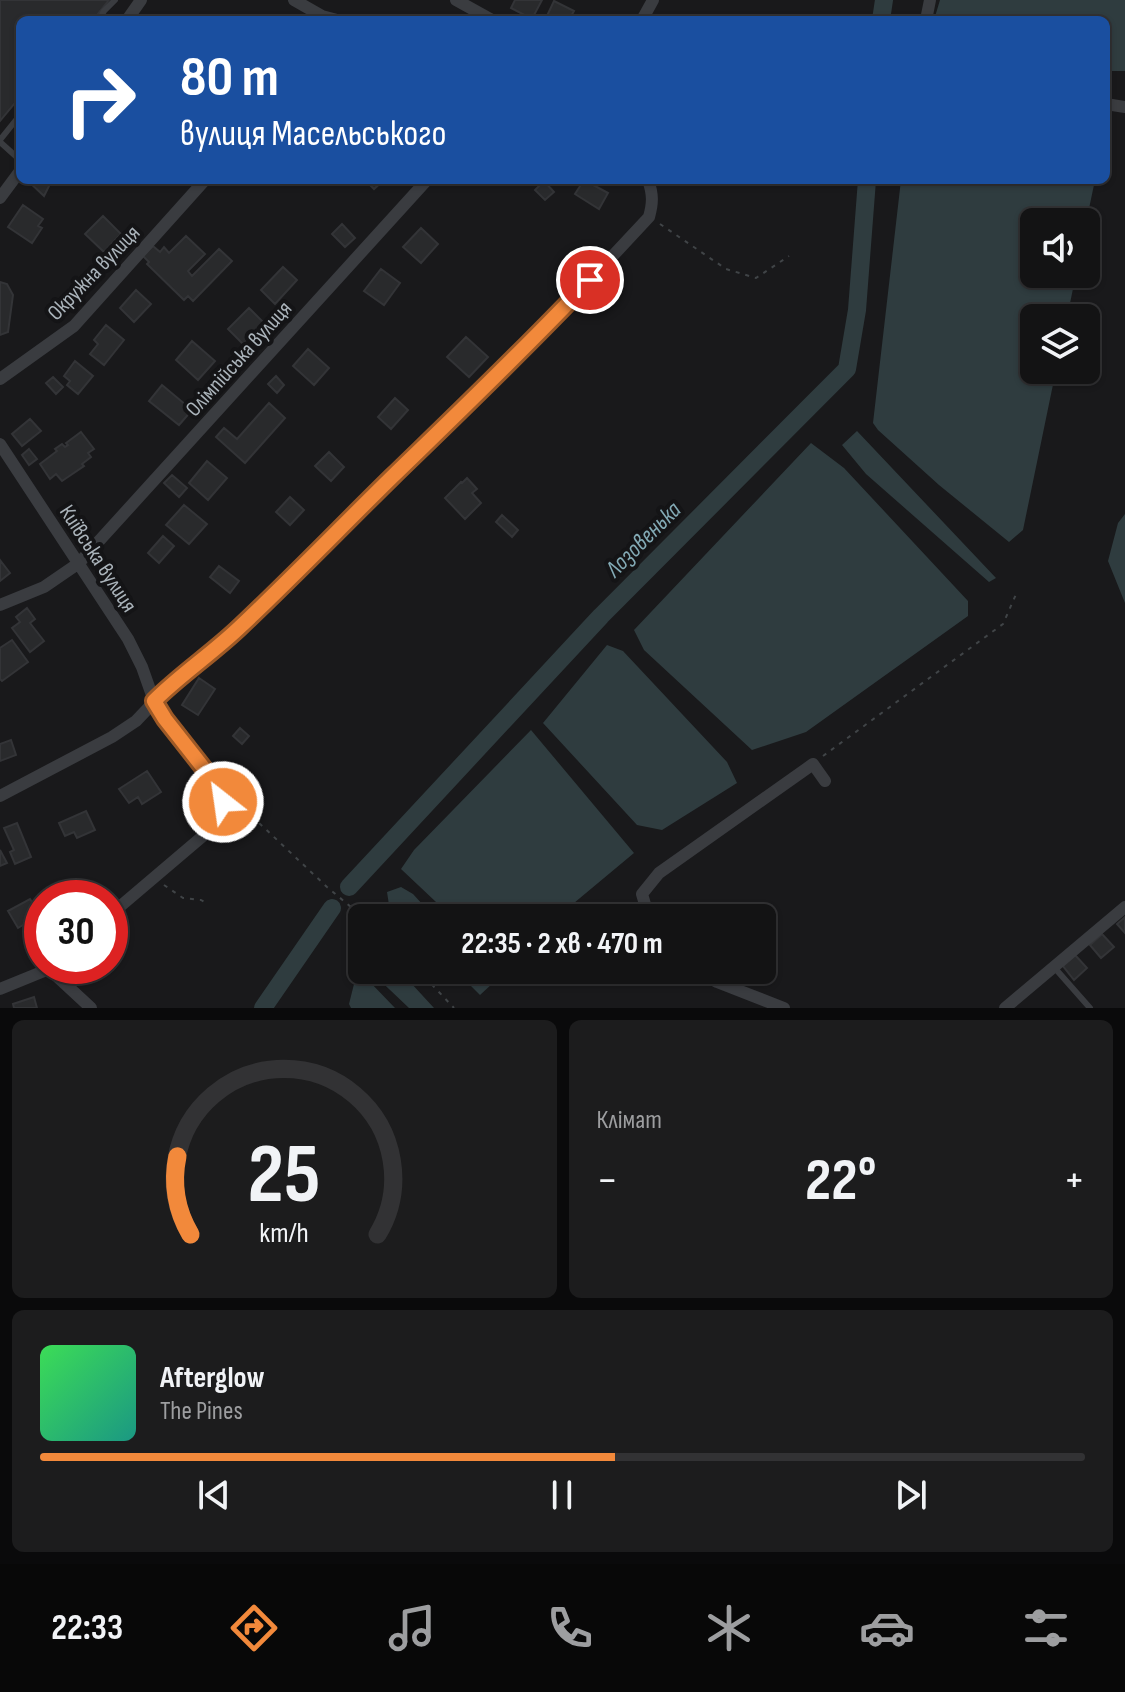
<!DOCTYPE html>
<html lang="uk">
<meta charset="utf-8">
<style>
:root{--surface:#131314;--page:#1c1c1d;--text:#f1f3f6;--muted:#9d9ea0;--line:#323234;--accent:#f2893b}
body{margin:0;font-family:"Sofia Sans Condensed",sans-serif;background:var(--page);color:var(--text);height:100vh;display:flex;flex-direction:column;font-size:30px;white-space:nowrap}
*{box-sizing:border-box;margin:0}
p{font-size:26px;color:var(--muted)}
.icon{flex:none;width:44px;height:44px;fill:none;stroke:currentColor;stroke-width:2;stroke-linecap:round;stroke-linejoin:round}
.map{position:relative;height:1008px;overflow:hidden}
.panel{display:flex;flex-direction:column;gap:12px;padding:12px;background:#0a0a0b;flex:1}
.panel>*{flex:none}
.guide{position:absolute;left:16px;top:16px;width:1094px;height:168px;border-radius:12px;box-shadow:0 2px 6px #0004,0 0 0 2px var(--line);background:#1a4fa0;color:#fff;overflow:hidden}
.fabs{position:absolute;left:1020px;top:208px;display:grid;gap:16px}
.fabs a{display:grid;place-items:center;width:80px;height:80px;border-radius:12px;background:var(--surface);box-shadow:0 2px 6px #0004,0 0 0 2px var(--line);font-size:40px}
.speed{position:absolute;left:24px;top:880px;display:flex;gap:16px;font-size:40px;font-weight:700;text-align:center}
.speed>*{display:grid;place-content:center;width:104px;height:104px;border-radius:50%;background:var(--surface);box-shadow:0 2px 6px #0004,0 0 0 2px var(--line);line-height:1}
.speed .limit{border:12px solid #d22;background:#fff;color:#111}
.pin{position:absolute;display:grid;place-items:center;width:68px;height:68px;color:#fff;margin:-34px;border:4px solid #fff;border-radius:50%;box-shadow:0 2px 8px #0007}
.me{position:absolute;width:88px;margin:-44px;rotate:330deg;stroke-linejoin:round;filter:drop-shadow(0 0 6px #0008)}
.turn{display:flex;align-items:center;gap:28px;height:168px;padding:0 32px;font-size:36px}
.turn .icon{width:104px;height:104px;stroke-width:2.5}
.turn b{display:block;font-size:56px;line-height:68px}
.big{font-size:60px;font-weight:700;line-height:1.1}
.panel .card{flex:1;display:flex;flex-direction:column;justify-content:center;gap:12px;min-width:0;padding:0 28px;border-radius:12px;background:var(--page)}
.panel .dial{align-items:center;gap:0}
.dial svg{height:208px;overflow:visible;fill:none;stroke:var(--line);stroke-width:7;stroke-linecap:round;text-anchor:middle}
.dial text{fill:var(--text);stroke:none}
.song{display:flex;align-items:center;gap:24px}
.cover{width:96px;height:96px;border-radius:12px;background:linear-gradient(135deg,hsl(130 70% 55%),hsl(170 70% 35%))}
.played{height:8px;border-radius:4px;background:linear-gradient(90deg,var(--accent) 55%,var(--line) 55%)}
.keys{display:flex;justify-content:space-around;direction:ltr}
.heat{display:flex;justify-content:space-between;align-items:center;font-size:44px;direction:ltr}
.panel .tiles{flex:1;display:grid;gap:12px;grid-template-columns:1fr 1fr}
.card:last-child{grid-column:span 2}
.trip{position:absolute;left:348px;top:904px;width:428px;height:80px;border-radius:12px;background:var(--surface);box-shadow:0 2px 6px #0004,0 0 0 2px var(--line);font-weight:700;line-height:80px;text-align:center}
.tab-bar{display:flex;height:128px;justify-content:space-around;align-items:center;background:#080808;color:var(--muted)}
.tab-bar .icon{width:56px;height:56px}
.tab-bar .active{color:var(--accent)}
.tab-bar b{font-size:36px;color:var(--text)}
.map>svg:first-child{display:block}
.water{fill:#2f3c3f}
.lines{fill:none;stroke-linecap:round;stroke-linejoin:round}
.river{stroke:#2f3c3f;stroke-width:18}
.building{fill:#292a2c;stroke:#333437;stroke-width:2}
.path{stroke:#404447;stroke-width:2;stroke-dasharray:4 6;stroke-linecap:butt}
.service{stroke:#3a3c40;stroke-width:6}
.minor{stroke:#3a3c40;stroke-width:12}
.route-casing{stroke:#9d5926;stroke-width:20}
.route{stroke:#f2893b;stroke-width:14}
.labels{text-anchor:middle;stroke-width:8;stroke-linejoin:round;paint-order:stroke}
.street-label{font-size:22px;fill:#abb4bb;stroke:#141416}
.water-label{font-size:24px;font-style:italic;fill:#83aab5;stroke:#141416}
</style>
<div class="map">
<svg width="1125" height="1008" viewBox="0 0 1125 1008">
<rect width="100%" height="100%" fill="#19191b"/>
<path class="water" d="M940,0H1125V71H1106V20H934Z
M901,180H1095L1086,223L1034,222V274H1076L1067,318H1034V370H1056L1023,530L1009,542L939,485L878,430L873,423Z
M857,431L996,578L989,582L866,474L842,445Z
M811,443L844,468L968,601V616L806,732L752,750L644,650L634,630Z
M1125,514V603L1108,561L1118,523Z
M607,645L623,651L727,762L737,783L662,830L637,825L543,723Z
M531,730L634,853L556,918H453L401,869L414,850Z
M401,887L413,894L435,918H402L389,905L387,892Z
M369,970H399L434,1008H409Z
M455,970H482L493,983L480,995Z
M355,980H368L395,1008H351L349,1004Z"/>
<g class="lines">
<path class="river" d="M881,20L884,0
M349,887L601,616L847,369L857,310L867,180
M263,1008L332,908"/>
</g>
<path class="building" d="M0,0H109L93,20H20V97L0,121Z
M515,0H542L532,19L511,8Z
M554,1L574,11L569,20H545Z
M27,180H49L51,182L44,196Z
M365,180H384L374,189Z
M584,180L608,193L599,209L575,194Z
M544,181L554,192L545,200L535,190Z
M23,205L43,219L38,226L42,228L32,243L8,227Z
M103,216L121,234L104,252L85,234Z
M342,224L355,238L345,247L332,234Z
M421,228L438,244L421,263L403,247Z
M186,236L205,254L188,271L192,276L219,249L232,261L193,301L188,296L184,300L147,264L149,262L143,256L153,246L160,252L164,247L169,253Z
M283,267L297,280L275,304L261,290Z
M381,269L400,283L384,305L364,291Z
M0,282L7,284L13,295L8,332L0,335Z
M136,290L151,304L134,322L120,308Z
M249,308L264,323L243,344L228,329Z
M106,325L124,340L104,365L90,354L98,344L94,340Z
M466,337L488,357L469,377L447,357Z
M192,341L215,361L198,380L176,360Z
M308,349L329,368L314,385L293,366Z
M75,361L93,376L78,394L67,385L70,381L64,376Z
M276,376L284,385L277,393L268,384Z
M53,377L63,387L56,394L46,383Z
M162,385L192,410L179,425L149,401Z
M203,389L214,400L208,407L196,397Z
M395,398L408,410L391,429L378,417Z
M269,403L285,418L245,463L216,437L224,428L237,439Z
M30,419L41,431L22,446L12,434Z
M81,432L94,449L88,453L91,457L82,464L84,466L62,481L56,474L50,479L40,464L57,451L55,449L62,444L65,447L68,445L66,443Z
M29,449L37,459L29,465L22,455Z
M329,452L344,467L331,481L315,466Z
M207,461L227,478L208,500L189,483Z
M172,475L187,488L179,497L164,483Z
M467,478L477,489L472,493L481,503L465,519L445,498L461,482L462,483Z
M290,497L304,510L290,525L276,512Z
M184,505L207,524L189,544L166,525Z
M502,515L518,530L512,537L496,522Z
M163,536L174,546L159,563L148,553Z
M0,560L10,573L0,581Z
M219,566L239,581L230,593L210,577Z
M27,608L35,619L30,623L44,641L30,652L12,628L20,622L16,617Z
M12,640L28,662L2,681L0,679V648Z
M199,678L215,689L198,715L182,705Z
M240,728L249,736L242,744L233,736Z
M11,740L16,755L0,761V744Z
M147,771L161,792L142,804L138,797L129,803L119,789Z
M86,811L95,830L77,838L74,832L65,836L59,823Z
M17,823L31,857L15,864L10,852L14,850L4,828Z
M0,850L7,863L0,866Z
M30,899L40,915L18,928L8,911Z
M1125,917V933L1117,924Z
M1102,934L1114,947L1101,958L1090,945Z
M1075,955L1087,968L1074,980L1063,966Z
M34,997L37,1008H14L13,1004Z"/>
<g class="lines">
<path class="path" d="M660,224L726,269L756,278L789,256
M823,756L1003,624L1017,592
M233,809L257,821L327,887L364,918
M164,885L183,898L201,900L206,903
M418,970L454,1008"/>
<path class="service" d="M99,20L104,11L115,0
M0,140L20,115
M0,142L20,160
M1053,966L1090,1008"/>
<path class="minor" d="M294,0L322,16L337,20
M456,0L492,20
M127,20L141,0
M642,20L653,0
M926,20L930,0
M1106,104L1125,107
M0,198L20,171
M0,379L74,326L205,180
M0,444L128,639L142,667L154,701L165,719L209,775L220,795L223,802L222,811L210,830L110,915
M0,605L44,587L79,563L427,180
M0,796L112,737L136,721L175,680L206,658L239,628L551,322L649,217C653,203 653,194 648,180
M649,918L642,894L659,873L813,764L825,781
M49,969L91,1008
M696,970L717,982L784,1008
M0,989L49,969L52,966
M1005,1008L1125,907"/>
</g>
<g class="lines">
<g class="route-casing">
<path id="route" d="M223,802L209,775L165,719L154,701C181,674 213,653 241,626C293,577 342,526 392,477C459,412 526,348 590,280"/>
</g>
<use href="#route" class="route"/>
</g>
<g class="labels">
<g class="street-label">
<text transform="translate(93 272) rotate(-46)" y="8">Окружна вулиця</text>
<text transform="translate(238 358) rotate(-48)" y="8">Олімпійська вулиця</text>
<text transform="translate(99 558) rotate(57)" y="8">Київська вулиця</text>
</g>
<g class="water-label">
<text transform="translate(643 539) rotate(-45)" y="8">Лозовенька</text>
</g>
</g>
</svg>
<div class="fabs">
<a><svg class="icon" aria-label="sound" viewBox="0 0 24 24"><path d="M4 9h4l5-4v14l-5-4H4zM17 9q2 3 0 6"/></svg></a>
<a><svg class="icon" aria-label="layers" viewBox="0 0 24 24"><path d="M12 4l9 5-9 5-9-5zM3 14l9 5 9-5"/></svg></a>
</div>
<div class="speed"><div class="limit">30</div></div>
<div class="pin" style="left:590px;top:280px;background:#d93025"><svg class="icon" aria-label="arrive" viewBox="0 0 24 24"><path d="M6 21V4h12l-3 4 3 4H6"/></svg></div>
<svg class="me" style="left:223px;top:802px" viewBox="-20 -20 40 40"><circle r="17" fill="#f2893b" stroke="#fff" stroke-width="3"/><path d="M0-11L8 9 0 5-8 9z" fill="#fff"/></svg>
<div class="trip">22:35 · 2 хв · 470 m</div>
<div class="guide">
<div class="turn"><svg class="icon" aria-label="right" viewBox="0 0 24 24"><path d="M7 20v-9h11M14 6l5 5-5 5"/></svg><div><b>80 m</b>вулиця Масельського</div></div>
</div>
</div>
<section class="panel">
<div class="tiles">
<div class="card dial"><svg viewBox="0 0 100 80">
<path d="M14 69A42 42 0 1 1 86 69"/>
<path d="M14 69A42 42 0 0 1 9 39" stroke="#f2893b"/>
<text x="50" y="56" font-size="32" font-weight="700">25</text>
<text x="50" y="72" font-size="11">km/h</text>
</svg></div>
<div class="card"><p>Клімат</p>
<div class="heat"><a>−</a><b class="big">22°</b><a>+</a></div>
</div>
<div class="card">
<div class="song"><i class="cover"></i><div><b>Afterglow</b><p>The Pines</p></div></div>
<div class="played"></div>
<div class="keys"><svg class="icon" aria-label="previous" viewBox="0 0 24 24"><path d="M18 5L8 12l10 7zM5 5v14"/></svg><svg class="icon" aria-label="pause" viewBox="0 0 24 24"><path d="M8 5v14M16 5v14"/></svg><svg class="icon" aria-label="next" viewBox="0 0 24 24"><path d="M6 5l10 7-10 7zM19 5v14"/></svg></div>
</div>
</div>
</section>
<nav class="tab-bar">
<b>22:33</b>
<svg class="icon active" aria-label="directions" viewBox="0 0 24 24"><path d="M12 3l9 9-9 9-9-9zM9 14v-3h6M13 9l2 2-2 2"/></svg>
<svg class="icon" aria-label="music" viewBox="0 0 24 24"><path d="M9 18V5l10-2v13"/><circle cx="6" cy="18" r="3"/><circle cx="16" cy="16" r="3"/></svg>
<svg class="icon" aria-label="phone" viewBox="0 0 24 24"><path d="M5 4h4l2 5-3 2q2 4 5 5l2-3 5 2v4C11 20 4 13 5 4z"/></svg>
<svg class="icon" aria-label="climate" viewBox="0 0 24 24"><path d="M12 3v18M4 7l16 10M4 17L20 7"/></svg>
<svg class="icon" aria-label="car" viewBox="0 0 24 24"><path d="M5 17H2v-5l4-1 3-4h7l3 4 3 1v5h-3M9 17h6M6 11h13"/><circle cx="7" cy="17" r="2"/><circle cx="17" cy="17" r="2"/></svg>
<svg class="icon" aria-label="filters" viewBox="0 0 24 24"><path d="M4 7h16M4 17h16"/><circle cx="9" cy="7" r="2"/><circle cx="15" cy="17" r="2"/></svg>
</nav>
